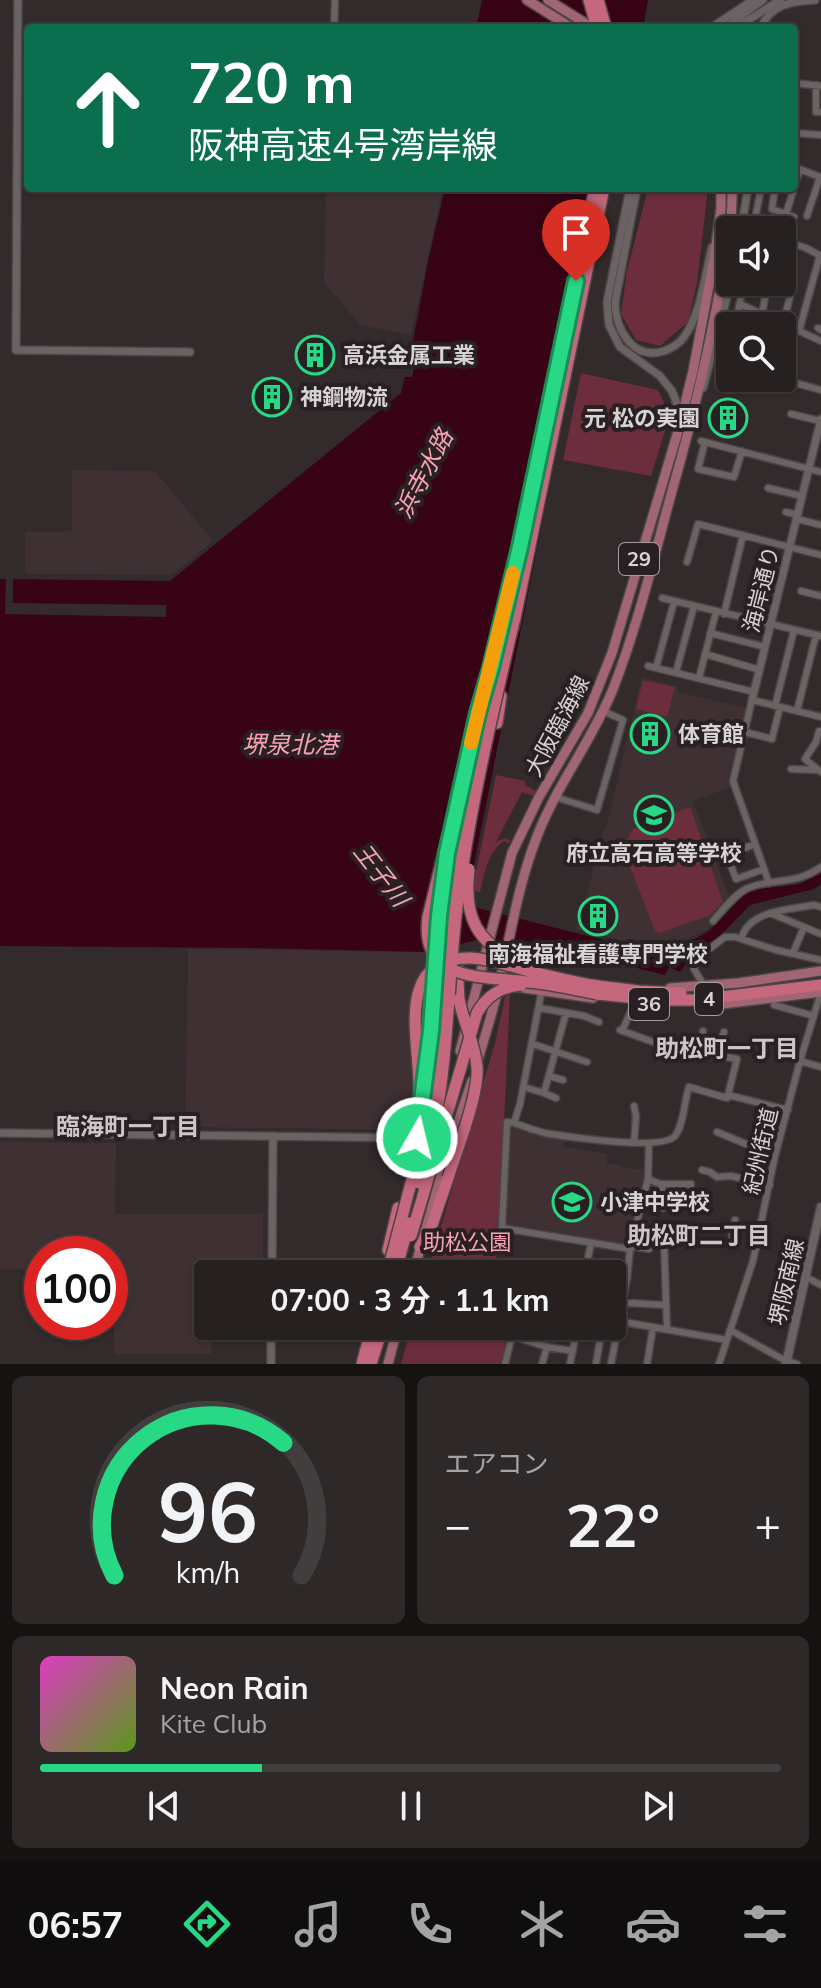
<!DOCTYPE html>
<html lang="ja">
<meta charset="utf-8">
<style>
:root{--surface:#262020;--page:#2e2829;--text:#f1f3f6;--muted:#a4a3a5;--line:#423e3e;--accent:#27d885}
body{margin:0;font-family:Mulish,"Noto Sans JP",sans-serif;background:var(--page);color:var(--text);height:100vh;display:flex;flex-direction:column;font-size:30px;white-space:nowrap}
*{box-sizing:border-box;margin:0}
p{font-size:26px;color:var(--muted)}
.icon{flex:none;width:44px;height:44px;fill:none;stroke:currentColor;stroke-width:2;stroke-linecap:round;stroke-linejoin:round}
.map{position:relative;height:1364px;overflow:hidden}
.side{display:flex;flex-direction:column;gap:12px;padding:12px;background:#151212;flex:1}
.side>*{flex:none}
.guide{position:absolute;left:24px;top:24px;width:774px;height:168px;border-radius:8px;box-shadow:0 2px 6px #0004,0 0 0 2px var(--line);background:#0b6e4f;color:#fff;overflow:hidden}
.controls{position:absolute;left:716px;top:216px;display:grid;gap:16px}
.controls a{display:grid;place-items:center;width:80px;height:80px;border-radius:8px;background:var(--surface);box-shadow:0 2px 6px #0004,0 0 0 2px var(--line);font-size:40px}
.speed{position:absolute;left:24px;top:1236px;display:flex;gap:16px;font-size:40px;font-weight:700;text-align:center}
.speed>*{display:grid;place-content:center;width:104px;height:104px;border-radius:50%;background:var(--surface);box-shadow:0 2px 6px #0004,0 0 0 2px var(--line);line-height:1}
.speed .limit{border:12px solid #d22;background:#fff;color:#111}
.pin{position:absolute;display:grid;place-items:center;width:68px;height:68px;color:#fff;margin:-82px -34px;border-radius:50% 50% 50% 0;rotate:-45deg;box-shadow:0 0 8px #0007}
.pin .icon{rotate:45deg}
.me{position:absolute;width:88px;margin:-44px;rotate:8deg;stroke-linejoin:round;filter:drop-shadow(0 0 6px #0008)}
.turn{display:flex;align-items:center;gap:28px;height:168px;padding:0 32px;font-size:36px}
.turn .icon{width:104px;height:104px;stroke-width:2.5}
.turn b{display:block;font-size:56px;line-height:68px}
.big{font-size:60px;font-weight:700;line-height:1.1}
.side .card{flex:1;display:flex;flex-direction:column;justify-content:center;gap:12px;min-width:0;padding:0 28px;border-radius:12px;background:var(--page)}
.side .dial{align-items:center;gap:0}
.dial svg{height:208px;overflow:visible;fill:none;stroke:var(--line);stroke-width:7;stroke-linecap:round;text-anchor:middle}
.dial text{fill:var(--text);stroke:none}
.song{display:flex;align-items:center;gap:24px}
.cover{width:96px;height:96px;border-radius:12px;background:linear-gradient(135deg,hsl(310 70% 55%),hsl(90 70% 35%))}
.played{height:8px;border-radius:4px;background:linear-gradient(90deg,var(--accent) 30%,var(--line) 30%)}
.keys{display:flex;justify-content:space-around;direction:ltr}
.heat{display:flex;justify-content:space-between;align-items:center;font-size:44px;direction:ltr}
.side .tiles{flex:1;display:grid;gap:12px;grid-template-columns:1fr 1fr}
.card:last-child{grid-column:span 2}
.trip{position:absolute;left:194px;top:1260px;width:432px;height:80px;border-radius:8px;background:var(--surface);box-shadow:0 2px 6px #0004,0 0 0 2px var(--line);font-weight:700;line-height:80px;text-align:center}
.tabs{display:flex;height:128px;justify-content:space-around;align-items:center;background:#0f0d0d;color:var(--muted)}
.tabs .icon{width:56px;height:56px}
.tabs .active{color:var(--accent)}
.tabs b{font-size:36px;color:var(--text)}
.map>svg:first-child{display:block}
.built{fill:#3f3033}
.green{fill:#6c2d3d}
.water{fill:#380315}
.pier{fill:#322a2b}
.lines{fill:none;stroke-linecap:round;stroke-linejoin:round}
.minor-casing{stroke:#4b4546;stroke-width:9}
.tertiary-casing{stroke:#4b4546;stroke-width:10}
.secondary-casing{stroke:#4b4546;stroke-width:11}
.primary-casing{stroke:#4b4546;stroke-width:12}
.motorway-casing{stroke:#4b4546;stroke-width:14}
.minor{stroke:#6a6263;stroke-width:6}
.tertiary{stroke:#6a6263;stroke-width:7}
.secondary{stroke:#6a6263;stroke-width:8}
.primary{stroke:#a16573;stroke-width:9}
.motorway{stroke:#c5677d;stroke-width:11}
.motorway-bridge-casing{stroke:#4b4546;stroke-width:14;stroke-linecap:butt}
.motorway-bridge{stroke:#c5677d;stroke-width:11}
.route-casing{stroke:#198c56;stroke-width:20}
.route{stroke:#27d885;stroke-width:14}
.slow{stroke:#f59e0b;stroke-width:14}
.labels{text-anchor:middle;stroke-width:8;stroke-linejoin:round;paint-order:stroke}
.shield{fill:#282022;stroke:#a39d9f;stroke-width:2}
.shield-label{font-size:20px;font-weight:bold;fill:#d8d3d4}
.poi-label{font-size:22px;font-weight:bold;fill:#d8d3d4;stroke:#282022;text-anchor:start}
.street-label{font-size:22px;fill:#d8d3d4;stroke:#282022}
.park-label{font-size:22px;fill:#faa1b4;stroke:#282022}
.water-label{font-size:24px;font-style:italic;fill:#faa1b3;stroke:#282022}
.neighbourhood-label{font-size:24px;font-weight:bold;fill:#cfc5c6;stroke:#282022}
</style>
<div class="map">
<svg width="821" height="1364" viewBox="0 0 821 1364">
<rect width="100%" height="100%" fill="#322a2b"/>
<path class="built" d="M326,188H443L411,335L360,325L324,282Z
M72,470L155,471L213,541L172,575L25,574V532L72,531Z
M642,677L678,687L677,692L747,708L730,782L731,787L693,801L730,899L712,917L713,925L708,929L684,940L627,942L575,929L577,924H580L601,837L604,829L606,828Z
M188,949L429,952L428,969L421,975L410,1001L409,1021L415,1080L412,1130L185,1127Z
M511,1126L534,1133L564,1138L563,1147L607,1154V1164L622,1165L623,1168L646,1169L645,1182L630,1244L627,1246L506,1226L503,1222L508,1128Z
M0,1142L116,1143L115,1214H263V1274H208V1326H211V1354H114V1271L110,1270V1254H42V1269H0Z"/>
<path class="green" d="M648,188H708L697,284L688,322L660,346L636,340L621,314L627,271Z
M581,373L658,390L670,415L651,476L563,460Z
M643,680L675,687L667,717L636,709Z
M496,775L525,781V785L536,791L533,796L522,792L496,842L505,838L511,841L509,843L504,841C487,853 485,873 480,892L472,890Z
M688,808L691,809L723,902L711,915L659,933L655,931L627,859L633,856L627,839L633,829Z
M510,993L499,1231L495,1274H427L495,1043L505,997Z
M412,1326H513L500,1364H401Z"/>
<path class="water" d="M482,0H648L643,28H476Z
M445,188H609L466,905L628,946L678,943L695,939L709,931L742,897L749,892L758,889L800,884L821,873V884L814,889L750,905L710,946L689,960L680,972L669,967L665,975L534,942L530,953L477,940L429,952L251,948L0,946V579L170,581L401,393L405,377H412L417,354L411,352L428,261Z"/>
<path class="pier" d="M6,575H13V603L166,605V617L5,614Z"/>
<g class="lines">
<g class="minor-casing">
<path id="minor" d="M334,28L335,0
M794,83L821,86
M816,85V112H821
M794,133L821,135
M794,167L820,177
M794,187L800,169
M775,188L772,209L794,217
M786,214L794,188
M807,216L820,177
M753,230L761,188
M782,240L806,248L821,256
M740,304L821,341
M762,314L768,282
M783,323L790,297
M735,326L744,282
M748,326L755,311
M818,328L821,330
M799,331L820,255
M730,343L725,364L730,365
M785,355L795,329
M777,378L821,390
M791,414L820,421
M701,441L821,472
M705,442L698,469L734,477L742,451
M768,488L802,496
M786,512L798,515
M797,519L821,525
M687,562L698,524L821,555
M801,591L821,596
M662,598L821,636
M724,614L743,535
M710,633L765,647
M705,654L760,670
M648,666L754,692
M656,668L674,602
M676,672L694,606
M699,678L716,612
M775,706L794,630
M797,711L816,635
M819,731L816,742L805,759L821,772
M745,732L772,739L780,707
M791,769L816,770
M555,797L597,810L623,720L603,711
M755,844L727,855L736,879L764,869
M769,883L733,781L752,700L821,717
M770,913L821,934
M713,921C723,910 733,896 746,889C772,877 794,886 821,867
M741,939C749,910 788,910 814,905L821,907
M793,953L804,927
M705,987L694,969L695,960L725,937H735L776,950L821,960
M542,989L520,1104L514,1123L507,1122L502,1228L630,1249
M774,1005L814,1016
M540,1008L584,1016L599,1022
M620,1030L656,1043L737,1059L728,1095
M622,1031L635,1002
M533,1044L587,1062
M697,1051L703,1031
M717,1054L724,1032
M800,1061L821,1067
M549,1076L563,1080
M524,1087L544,1093L566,1013
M544,1093L556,1098
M634,1106L636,1116L634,1143
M514,1123C526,1127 538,1132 550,1134C570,1137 663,1151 675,1136C684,1124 684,1102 689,1087L727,1098L728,1095L788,1110
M717,1132L775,1156
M702,1170L710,1172L717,1177L731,1176L770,1185
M648,1179L660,1184H691L688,1206
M662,1184L663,1208
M690,1198L706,1200
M734,1225L759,1231
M732,1236L735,1220
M664,1240L667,1329
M630,1246L649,1249
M585,1274L591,1243
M806,1277L821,1285
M612,1302L665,1305
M612,1320L727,1340
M576,1329L601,1334L596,1364
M730,1330L786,1361L797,1364
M505,1364L512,1336L547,1347L573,1351
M542,1364L547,1347
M570,1364L577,1328
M611,1364L627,1279L630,1249L648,1179L649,1143
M647,1364L653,1327
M719,1364L753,1261L775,1156L800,1061L821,992"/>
</g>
<g class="tertiary-casing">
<path id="tertiary" d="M18,0L16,350L190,352
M711,28L753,0
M725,28L763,0
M736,28L780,0
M761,28C770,4 793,1 815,0
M630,188L607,302L609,325L620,347L660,376L672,391L676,401L678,422
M637,188L615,302C615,329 633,361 664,351C672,348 679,344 684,337C701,314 705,275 712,247
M741,230L748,188
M703,388L731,282
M752,700L821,419
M0,1133L418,1138
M272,1274L273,1136
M271,1364V1326"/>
</g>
<g class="secondary-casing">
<path id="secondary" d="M786,1364L821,1207"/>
</g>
<g class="primary-casing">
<path id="primary" d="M527,0L572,28
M548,0L593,28
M517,987L593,998
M670,988L738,983L821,971
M699,1004H722L821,992
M460,1051L512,853L539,797L588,713L612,653L679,428L693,371L714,259L721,208V188
M477,1063C485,1036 494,1008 500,981C511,932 519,881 538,834C558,783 593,739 613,689C638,625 654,557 672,491C692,421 709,350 722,278C727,248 733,219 732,188
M413,1274L447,1155L472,1081
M388,1364L398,1326"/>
</g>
<g class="motorway-casing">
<path id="motorway" d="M589,0L597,28
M598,0L606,28
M518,555L595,188
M513,628L604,188
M478,713L488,677
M497,723L501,696
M457,962L459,999
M598,986L639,991L681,993
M597,994L656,1000H697L821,985
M423,1094C433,1016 435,938 446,860
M420,1247L431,1228L448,1178
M388,1250L398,1208
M362,1364L372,1326
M371,1364L383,1326"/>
</g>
<use href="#minor" class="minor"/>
<use href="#tertiary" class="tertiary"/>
<use href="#secondary" class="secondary"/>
<use href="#primary" class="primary"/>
<use href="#motorway" class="motorway"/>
<g class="motorway-bridge-casing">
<path id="motorway-bridge" d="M473,733L428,917C419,983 484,976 528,982C551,984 574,989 597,994
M469,869C463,918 477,943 521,964
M408,1165C415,1139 419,1112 419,1085C419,1039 394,957 471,958C489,959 508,965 525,970C549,976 573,982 598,986
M448,1178C457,1149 479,1095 477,1067C475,1043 463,1022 459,999
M419,1183C429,1148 438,1113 442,1077C449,1020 450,963 457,907C469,811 492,716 514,621
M411,1236L477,1013C487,995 501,987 521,985
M387,1274L421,1145L428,1112L437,1051L448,913L456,851L520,547
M395,1274L409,1223"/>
</g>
<use href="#motorway-bridge" class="motorway-bridge"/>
</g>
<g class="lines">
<g class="route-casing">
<path id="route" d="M417,1138L431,1031L439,916L447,853L478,713L491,668L520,547L576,281"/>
</g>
<use href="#route" class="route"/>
<path class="slow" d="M471,743L513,573"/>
</g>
<defs>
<g id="building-ring" transform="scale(2)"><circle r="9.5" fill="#282022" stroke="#27d885" stroke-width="1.5"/><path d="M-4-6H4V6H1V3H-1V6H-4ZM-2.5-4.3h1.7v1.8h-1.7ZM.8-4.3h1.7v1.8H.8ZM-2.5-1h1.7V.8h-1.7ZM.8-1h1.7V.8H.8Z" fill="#27d885"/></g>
<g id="school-ring" transform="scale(2)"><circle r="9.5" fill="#282022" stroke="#27d885" stroke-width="1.5"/><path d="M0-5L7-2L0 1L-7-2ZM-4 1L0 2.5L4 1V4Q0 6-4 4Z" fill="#27d885"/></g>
</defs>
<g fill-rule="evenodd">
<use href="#building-ring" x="315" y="355"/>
<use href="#building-ring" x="272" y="397"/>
<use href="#building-ring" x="728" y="418"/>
<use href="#building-ring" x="650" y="734"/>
<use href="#school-ring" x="654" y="815"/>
<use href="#building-ring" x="598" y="916"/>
<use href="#school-ring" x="572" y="1202"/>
</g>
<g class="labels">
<g class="shield">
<rect x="619" y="543" width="40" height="32" rx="6"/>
<rect x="695" y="983" width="28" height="32" rx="6"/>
<rect x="629" y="988" width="40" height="32" rx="6"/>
</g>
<g class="shield-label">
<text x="639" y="566">29</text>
<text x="709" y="1006">4</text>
<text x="649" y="1011">36</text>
</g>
<g class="poi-label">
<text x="343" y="363">高浜金属工業</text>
<text x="300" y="405">神鋼物流</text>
<text x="700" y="426" text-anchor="end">元 松の実園</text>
<text x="678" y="742">体育館</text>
<text x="654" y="861" text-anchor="middle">府立高石高等学校</text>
<text x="598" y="962" text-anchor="middle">南海福祉看護専門学校</text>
<text x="600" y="1210">小津中学校</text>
</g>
<g class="street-label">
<text transform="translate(761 589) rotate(-76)" y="8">海岸通り</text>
<text transform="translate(557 726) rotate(-62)" y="8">大阪臨海線</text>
<text transform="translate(760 1151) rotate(-77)" y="8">紀州街道</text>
<text transform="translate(786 1282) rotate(-77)" y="8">堺阪南線</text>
</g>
<g class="park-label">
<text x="467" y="1250">助松公園</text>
</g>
<g class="water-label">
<text transform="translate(424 474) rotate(-62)" y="8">浜寺水路</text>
<text x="290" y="753">堺泉北港</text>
<text transform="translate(381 875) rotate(52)" y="8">王子川</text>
</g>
<g class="neighbourhood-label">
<text x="727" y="1057">助松町一丁目</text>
<text x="128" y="1135">臨海町一丁目</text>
<text x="699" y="1244">助松町二丁目</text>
</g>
</g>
</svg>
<div class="controls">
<a><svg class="icon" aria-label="sound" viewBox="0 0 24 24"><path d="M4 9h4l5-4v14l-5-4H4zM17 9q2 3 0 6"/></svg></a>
<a><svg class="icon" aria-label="search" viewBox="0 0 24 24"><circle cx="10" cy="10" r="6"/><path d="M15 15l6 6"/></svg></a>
</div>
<div class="speed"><div class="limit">100</div></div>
<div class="pin" style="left:576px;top:281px;background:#d93025"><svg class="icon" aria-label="arrive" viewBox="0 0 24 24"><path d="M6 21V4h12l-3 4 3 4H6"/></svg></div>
<svg class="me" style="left:417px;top:1138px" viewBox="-20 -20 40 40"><circle r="17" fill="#27d885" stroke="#fff" stroke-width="3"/><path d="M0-11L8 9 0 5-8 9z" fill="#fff"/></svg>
<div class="trip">07:00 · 3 分 · 1.1 km</div>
<div class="guide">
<div class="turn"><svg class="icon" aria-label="ahead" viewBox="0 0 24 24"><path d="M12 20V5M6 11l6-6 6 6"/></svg><div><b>720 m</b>阪神高速4号湾岸線</div></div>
</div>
</div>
<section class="side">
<div class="tiles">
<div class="card dial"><svg viewBox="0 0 100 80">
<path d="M14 69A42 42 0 1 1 86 69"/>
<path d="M14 69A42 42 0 0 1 79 18" stroke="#27d885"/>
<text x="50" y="56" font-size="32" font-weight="700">96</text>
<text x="50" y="72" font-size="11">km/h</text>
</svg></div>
<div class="card"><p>エアコン</p>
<div class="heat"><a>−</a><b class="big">22°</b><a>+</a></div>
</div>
<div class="card">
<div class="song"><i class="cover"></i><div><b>Neon Rain</b><p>Kite Club</p></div></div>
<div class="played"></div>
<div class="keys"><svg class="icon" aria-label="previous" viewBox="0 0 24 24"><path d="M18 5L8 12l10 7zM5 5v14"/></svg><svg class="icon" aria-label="pause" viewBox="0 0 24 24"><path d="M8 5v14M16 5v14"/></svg><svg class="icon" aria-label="next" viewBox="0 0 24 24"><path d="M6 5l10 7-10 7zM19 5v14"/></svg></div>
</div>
</div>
</section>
<nav class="tabs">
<b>06:57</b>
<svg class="icon active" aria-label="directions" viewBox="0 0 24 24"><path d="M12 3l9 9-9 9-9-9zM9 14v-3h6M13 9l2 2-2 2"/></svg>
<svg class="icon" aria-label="music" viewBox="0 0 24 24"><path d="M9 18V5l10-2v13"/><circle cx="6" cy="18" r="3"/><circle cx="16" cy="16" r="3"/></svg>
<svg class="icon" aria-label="phone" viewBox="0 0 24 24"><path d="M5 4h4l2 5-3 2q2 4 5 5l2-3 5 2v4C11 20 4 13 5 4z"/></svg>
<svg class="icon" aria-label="climate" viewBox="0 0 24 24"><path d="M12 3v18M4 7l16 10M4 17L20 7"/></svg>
<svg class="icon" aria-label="car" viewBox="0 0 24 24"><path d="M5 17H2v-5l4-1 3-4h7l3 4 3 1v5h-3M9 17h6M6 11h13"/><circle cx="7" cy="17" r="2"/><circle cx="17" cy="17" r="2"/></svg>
<svg class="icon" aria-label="filters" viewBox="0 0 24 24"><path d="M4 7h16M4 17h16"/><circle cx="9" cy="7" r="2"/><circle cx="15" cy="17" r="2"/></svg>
</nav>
